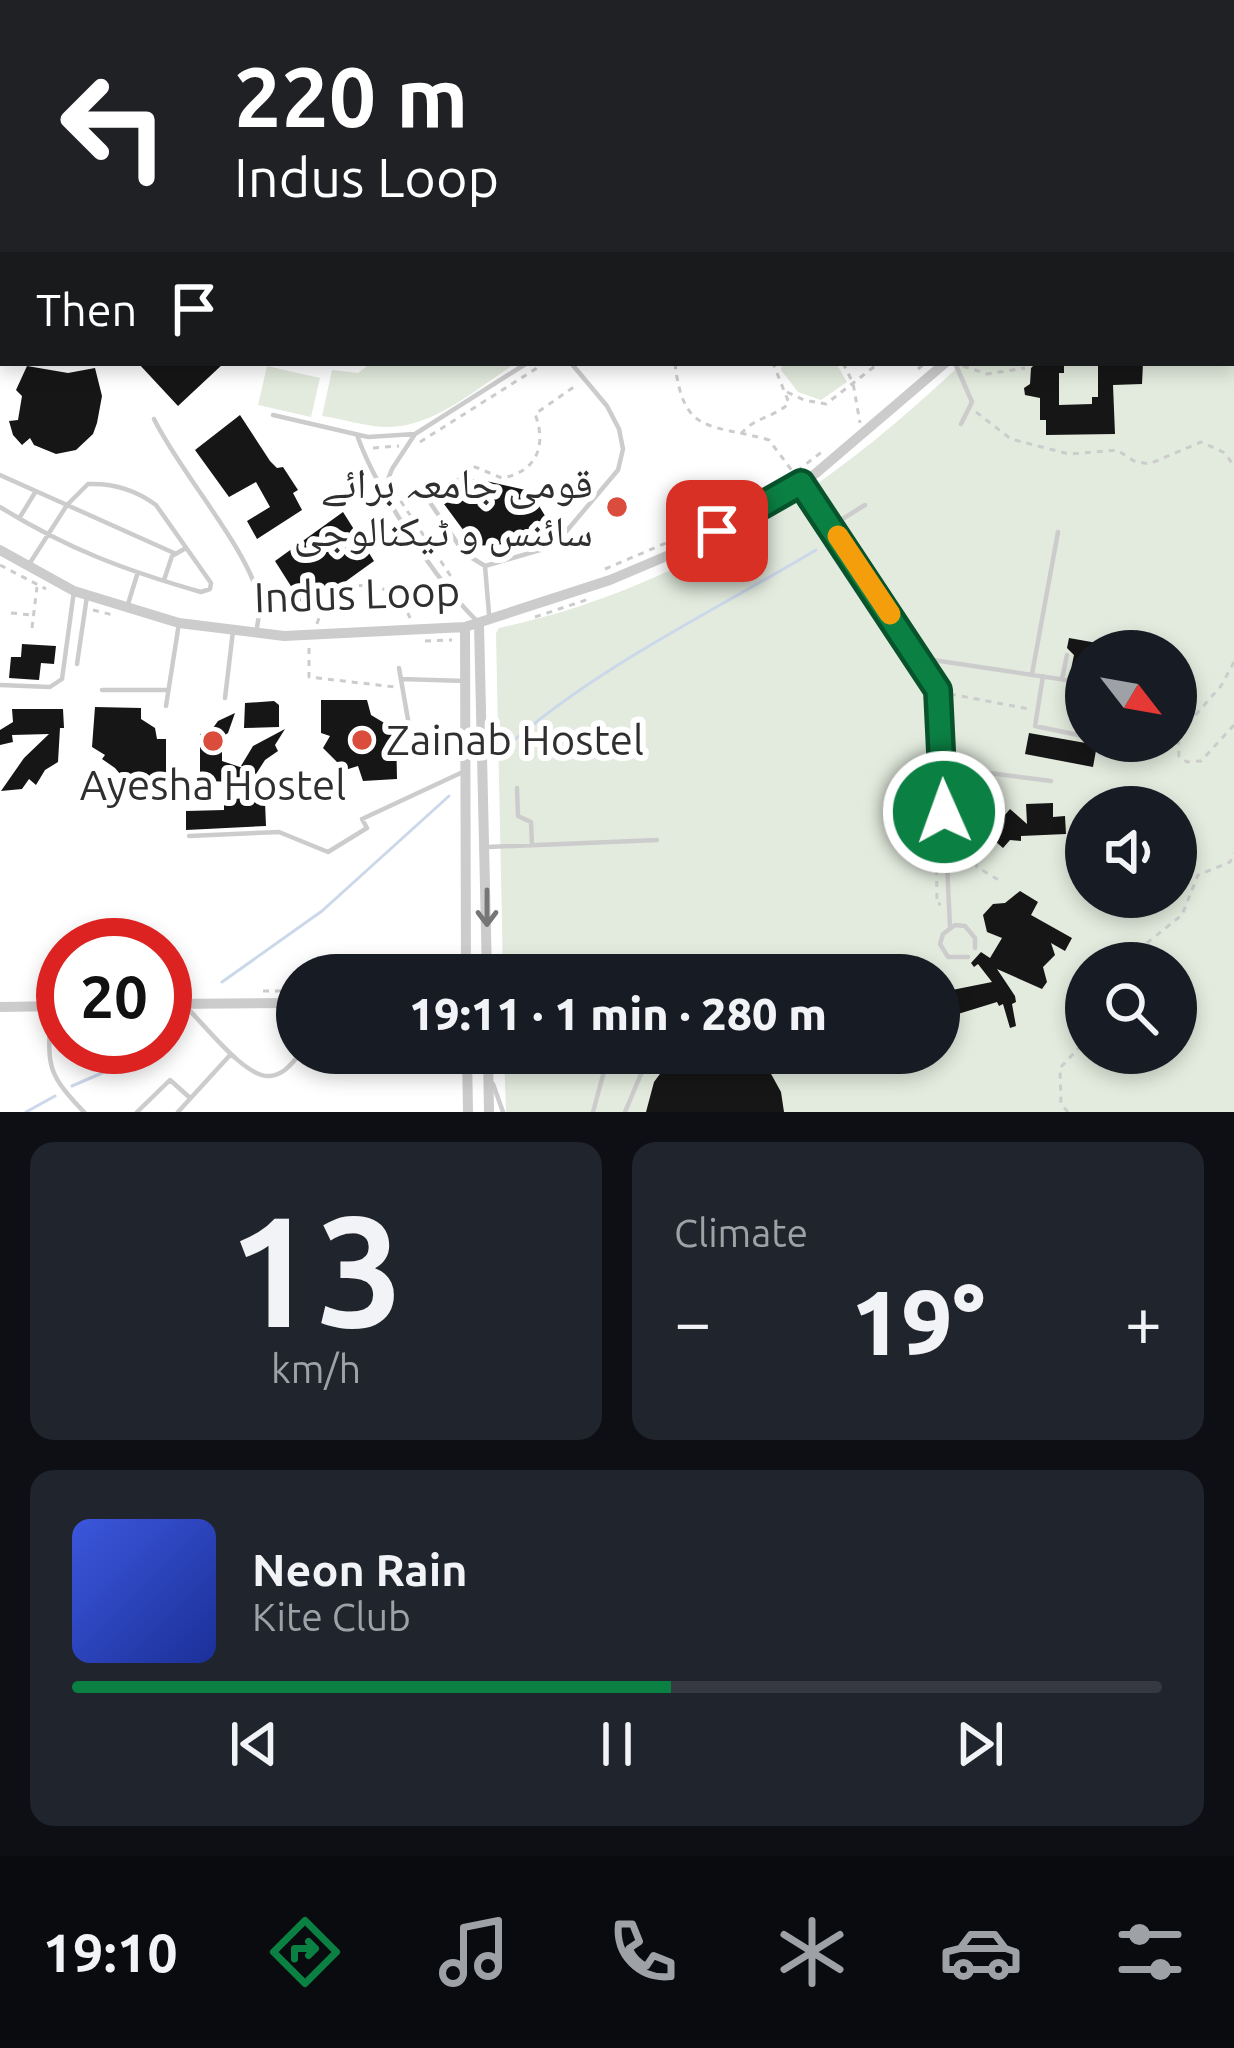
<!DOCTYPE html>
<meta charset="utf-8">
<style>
:root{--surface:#171b24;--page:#20242c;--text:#f1f3f6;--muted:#9ea1a6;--line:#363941;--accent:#0b8043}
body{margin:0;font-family:Ubuntu,"Noto Naskh Arabic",sans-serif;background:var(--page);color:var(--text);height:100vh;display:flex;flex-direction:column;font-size:45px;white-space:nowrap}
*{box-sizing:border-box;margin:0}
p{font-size:39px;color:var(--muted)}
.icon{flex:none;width:66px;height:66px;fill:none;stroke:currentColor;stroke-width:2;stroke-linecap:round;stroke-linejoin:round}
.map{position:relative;height:1112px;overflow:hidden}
.details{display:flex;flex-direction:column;gap:30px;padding:30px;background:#0d0f14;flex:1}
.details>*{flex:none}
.top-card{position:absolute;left:0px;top:0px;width:1236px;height:366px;box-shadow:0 6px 18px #0003;background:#202124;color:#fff;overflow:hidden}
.needle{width:78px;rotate:121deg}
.controls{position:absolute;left:1065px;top:630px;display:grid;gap:24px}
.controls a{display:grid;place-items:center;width:132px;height:132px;border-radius:50%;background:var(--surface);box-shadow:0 6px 18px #0003;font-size:60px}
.speed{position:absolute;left:36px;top:918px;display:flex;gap:24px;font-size:60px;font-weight:700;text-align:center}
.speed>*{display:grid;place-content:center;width:156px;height:156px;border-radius:50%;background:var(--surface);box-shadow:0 6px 18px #0003;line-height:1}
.speed .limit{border:18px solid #d22;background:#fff;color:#111}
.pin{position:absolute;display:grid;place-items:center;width:102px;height:102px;color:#fff;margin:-51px;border-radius:24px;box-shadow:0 6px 18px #0006}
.me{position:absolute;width:132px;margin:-66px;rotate:358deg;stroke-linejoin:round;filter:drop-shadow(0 0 9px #0008)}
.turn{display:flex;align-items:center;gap:42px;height:252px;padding:0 36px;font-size:54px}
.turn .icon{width:156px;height:156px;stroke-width:2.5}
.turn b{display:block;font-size:84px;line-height:102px}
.then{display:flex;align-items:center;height:114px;padding:0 36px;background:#0003;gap:24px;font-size:45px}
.big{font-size:90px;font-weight:800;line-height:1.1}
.details .card{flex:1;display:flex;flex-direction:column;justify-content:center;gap:18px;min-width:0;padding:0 42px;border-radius:24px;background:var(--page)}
.details .dial{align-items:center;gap:0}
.dial b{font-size:156px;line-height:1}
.song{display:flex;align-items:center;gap:36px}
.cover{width:144px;height:144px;border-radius:18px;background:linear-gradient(135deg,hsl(230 70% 55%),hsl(230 70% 35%))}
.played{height:12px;border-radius:6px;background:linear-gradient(90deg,var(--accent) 55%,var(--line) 55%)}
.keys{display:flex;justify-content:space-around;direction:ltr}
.heat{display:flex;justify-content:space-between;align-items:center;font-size:66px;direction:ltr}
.details .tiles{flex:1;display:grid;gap:30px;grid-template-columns:1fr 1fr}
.card:last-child{grid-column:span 2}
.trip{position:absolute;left:276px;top:954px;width:684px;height:120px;border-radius:60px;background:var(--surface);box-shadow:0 6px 18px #0003;font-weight:800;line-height:120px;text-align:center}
.menu{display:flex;height:192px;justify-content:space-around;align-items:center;background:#090b0e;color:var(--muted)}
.menu .icon{width:84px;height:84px}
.menu .on{color:var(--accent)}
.menu b{font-size:54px;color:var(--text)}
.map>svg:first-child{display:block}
.green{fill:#e3ebde;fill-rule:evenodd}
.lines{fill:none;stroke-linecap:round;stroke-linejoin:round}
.stream{stroke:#cbd8ea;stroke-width:3}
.building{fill:#161616}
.path{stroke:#ccc;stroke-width:3;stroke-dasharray:6 6;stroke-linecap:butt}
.lane{stroke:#ccc;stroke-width:4.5}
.street{stroke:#ccc;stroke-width:10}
.oneway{stroke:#767676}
.route-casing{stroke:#07532c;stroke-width:30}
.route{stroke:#0b8043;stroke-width:21}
.slow{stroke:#f59e0b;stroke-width:21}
.poi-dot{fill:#da4d3d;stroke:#fff;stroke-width:4.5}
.labels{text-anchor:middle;stroke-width:12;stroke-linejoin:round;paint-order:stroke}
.poi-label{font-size:42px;fill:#2f2f2f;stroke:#fff;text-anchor:end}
.street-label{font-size:42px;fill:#2f2f2f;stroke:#fff}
</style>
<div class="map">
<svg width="1234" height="1112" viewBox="0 0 1234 1112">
<rect width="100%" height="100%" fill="#fff"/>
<path class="green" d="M1136,0H1234V1112H506L504,1053H939V975H503L496,633L499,628C681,589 829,490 962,363H1233V3H1135ZM1086,651H1176V741H1086ZM1086,807H1176V897H1086ZM1086,963H1176V1053H1086Z
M371,363H516C479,387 434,427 388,427C367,427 343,419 322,416L332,370L358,373Z
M782,363H836L847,382L821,400L798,392L781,370Z
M267,366L320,378L311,417L258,405Z"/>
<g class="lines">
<path class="stream" d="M505,748C596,667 712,612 816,550
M222,982L322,911L449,796
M72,1086L139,1057L149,1047
M26,1112L55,1096"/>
</g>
<path class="building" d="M138,363H224L178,406Z
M1036,363H1064V373H1059V405L1092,404V397H1098V363H1143L1142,384L1113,385L1115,434L1046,435V420H1040V398L1025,395L1024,388L1030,384L1031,368Z
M27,366L68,373L95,368L102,396L97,423L93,434L76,450L56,454L34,445L30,438L22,445L13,435L9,421L18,420L22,396L16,390Z
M240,415L270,461L277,468L283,467L298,490L293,493L302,510L257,539L247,521L270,507L256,482L229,497L195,450Z
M474,479L479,486L486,481L530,491L553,529L514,551L506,544L475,546L444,504Z
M343,512L374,561L306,610L275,561Z
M1069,638L1114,646V651H1086V676L1070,674L1074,655L1067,648Z
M22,644L56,646L54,664L41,663L39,680L9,678L11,657H21Z
M321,700H367L371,715L396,730L397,779L363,781L358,766L345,770L323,748L330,736L321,733Z
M274,701L279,705V727L244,728L245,703Z
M95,707L141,708V719L155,728L157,739H166V785L131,787L115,768L102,759L105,755L92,747Z
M12,709H63L64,728H60L58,762L45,770L36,785L29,779L22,789L1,791L24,758L49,734L12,735L13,742L0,745V730L13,722Z
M235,713L228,733L222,737V761L243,768L241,778L236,782L203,781L200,778V734L210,732L218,721Z
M285,729L275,745L278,751L265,760L256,774L241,766L253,746Z
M1029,733L1097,745L1093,767L1025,754Z
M254,797L255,802H265L266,826L186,830V811L224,810V804H235V799Z
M1053,803V817L1065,816L1066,834L1021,836V841L1010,840L1003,848L988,835L1010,809L1027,824L1026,804Z
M1020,891L1038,902L1031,915L1072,938L1065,951L1051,943L1055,955L1043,967L1047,982L1042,989L997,969L1015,996L1016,1002L1012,1004L1016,1026L1010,1028L1003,1004L999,1006L997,1002L958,1014L952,990L992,982L978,964L974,967L971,963L981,952L990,958L1002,938L987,932L983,915L993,904L1005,903Z
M684,1053L753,1056L770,1072L781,1092L784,1112H646L654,1082L668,1063Z"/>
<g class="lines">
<path class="path" d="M29,0L31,3
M309,0L311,3
M808,0L810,3
M916,0L918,3
M343,3L348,0
M378,3L382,0
M443,3L448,0
M488,3L493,0
M768,3L772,0
M800,3L804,0
M1109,3L1110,0
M1233,192L1234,191
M675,363C683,436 710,423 769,440L793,472
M843,363L853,383L860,423
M963,366L987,374L1025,368
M918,369L925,363
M787,392L804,400L826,404L879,363
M976,412L1011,439L1069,454L1117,450L1134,461L1149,464L1201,442L1225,453L1234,466
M741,434C754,417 774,418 789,403L773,363
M420,442L545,363
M373,448L399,446
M797,471L823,451
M394,491L452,578
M435,496L475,467L502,478C537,472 547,445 535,414L578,384
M0,565L46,589
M605,569L666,543L784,479
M93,610L113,615
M11,613L32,615
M535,617L589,599
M317,624C331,576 391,571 410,618
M32,628L37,587
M425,641L452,640
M309,648V677L395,687
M1234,662L1221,686L1182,730L1178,738L1179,756L1187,762L1201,761L1234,725
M948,690L953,758
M950,694L1029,709
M953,773L954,818
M936,821L937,904H941
M957,854H973L977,867L1002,882
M1134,963L1142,947L1182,915L1198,875L1230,862L1234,853
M263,991H297
M1068,1112L1061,1104L1060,1068L1086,1040"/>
<path class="lane" d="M693,0L695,3
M361,3L366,0
M468,3L473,0
M783,3L787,0
M0,157L3,154
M0,309L3,312
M955,363L972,402L961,424
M273,415L368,437L415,434L527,363
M154,419C179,471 249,550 259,599C261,608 258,619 257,628
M357,435C376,489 436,581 477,621
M0,475L67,505L88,484C113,483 136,490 156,505L211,583L210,589L201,592C124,570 68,549 0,507
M801,483L939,690L950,927
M384,490L392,469L415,434
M429,501L464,553L485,566L540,550L559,540L618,470L623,449L619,429L607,406L571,363
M20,517L36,491
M831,526L865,505
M28,566L67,505L174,553
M485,566L489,614
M164,580L172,556L186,548
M128,604L137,575
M920,658L1086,683
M77,664L87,596
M399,668L411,737
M1032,674L1058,532
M1043,676L1035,726L1083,736
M401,679L465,681
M1062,679L1067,655
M0,685L50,687L62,679L74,591
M102,690H168
M225,698L233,631
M166,706L179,623
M944,767L1051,781
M517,788L518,816L531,822L532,845
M189,836L279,832L328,852L367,828L362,819L465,771
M487,847L657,840
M968,957H948L940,944L943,934L955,925L965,926L975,938V948
M187,1008C205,1025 246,1079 270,1076C284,1075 292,1063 301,1053
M50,1010C49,1066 44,1070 84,1112
M493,1084L503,1112
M137,1112L170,1080L189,1097
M178,1112L231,1054
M593,1112L609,1053
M625,1112L641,1074L663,1053"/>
<path class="street" d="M1122,3V0
M0,550L74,591L179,623L284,636L465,627L610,580L688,547L773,500L815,474L945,363
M479,624L487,975
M465,627L466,975
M165,1004L297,1003
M0,1007L63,1006
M467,1053L468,1112
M488,1053L489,1112"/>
</g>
<defs><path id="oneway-shaft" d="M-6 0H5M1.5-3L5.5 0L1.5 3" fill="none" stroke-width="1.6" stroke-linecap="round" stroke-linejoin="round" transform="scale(3)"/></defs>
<use class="oneway" href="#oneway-shaft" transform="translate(487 908) rotate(90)"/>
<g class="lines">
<g class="route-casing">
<path id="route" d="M717,531L801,483L938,690L944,812"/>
</g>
<use href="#route" class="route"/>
<path class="slow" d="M838,536L890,614"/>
</g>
<g class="poi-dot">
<circle cx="617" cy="507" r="12"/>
<circle cx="362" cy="740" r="12"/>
<circle cx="213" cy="741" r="12"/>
</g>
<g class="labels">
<g class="poi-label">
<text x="593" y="498">قومی جامعہ برائے<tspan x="593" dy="48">سائنس و ٹیکنالوجی</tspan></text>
<text x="386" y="755" text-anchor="start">Zainab Hostel</text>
<text x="213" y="800" text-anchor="middle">Ayesha Hostel</text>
</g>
<g class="street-label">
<text transform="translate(357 594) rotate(-2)" y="15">Indus Loop</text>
</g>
</g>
</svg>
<div class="controls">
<a><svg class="needle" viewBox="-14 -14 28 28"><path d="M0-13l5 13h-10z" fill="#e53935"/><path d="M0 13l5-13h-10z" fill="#9ea1a6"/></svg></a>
<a><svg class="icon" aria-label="sound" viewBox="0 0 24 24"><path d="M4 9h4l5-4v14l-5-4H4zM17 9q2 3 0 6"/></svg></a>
<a><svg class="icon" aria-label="search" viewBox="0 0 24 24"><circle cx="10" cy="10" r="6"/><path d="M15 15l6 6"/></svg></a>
</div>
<div class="speed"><div class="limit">20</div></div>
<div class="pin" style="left:717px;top:531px;background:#d93025"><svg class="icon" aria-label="arrive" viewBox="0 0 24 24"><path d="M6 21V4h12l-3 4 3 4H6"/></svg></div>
<svg class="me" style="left:944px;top:812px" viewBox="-20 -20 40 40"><circle r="17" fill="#0b8043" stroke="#fff" stroke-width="3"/><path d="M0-11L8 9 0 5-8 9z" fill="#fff"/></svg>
<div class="trip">19:11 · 1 min · 280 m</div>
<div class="top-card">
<div class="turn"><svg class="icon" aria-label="left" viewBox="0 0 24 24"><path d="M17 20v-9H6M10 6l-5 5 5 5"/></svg><div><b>220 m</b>Indus Loop</div></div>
<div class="then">Then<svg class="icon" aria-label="arrive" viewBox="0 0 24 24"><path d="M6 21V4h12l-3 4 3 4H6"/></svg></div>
</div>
</div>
<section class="details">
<div class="tiles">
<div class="card dial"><b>13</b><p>km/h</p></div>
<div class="card"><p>Climate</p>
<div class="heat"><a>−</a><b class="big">19°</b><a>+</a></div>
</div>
<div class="card">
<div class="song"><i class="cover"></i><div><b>Neon Rain</b><p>Kite Club</p></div></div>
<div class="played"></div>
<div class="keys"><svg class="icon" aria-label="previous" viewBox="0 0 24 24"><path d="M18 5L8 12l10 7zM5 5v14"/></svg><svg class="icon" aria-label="pause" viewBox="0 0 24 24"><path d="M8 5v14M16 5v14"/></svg><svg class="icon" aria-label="next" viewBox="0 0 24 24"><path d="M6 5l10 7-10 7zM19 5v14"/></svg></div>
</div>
</div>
</section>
<nav class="menu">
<b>19:10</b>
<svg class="icon on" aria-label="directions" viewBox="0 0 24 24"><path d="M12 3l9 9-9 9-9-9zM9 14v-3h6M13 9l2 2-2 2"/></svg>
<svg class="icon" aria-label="music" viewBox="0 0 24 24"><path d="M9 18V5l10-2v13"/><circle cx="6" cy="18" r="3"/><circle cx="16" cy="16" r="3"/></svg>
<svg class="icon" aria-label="phone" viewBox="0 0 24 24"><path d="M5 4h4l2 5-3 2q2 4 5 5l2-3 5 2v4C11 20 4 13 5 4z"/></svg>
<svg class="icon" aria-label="climate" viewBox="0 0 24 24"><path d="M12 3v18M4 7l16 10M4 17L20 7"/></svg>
<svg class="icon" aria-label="car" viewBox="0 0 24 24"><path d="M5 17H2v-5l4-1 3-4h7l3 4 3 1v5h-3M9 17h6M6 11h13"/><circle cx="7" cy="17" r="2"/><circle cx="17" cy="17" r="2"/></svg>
<svg class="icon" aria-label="filters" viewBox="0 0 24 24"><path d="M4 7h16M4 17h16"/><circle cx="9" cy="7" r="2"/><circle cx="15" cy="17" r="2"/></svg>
</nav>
